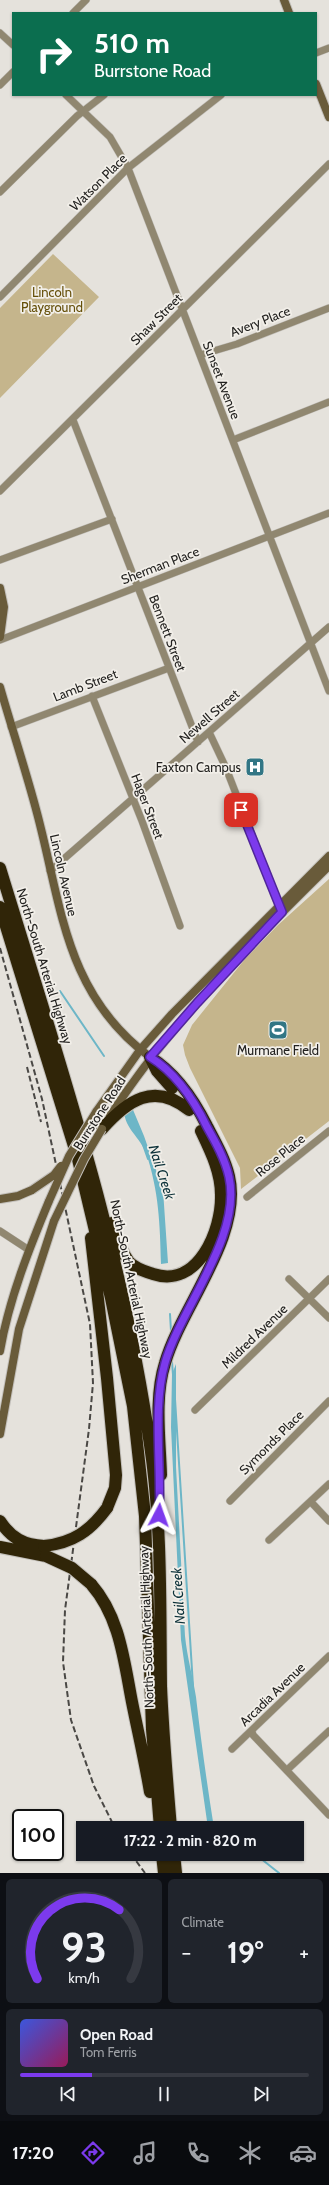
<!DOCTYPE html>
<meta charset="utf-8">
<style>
:root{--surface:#171b24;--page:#20242c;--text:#f1f3f6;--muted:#9ea1a6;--line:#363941;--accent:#7c3aed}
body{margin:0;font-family:Cabin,sans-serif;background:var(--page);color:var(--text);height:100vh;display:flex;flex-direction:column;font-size:15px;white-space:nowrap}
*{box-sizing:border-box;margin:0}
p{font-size:13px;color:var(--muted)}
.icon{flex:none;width:22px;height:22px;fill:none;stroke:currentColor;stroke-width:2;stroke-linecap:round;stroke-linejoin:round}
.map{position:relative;height:1873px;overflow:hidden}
.side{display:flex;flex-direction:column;gap:6px;padding:6px;background:#0d0f14;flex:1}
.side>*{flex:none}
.top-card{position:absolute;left:12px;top:12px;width:305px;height:84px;border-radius:0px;box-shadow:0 1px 3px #0004;background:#0b6e4f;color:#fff;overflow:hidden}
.speed{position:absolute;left:12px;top:1809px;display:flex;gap:8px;font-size:20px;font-weight:700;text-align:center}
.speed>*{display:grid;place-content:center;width:52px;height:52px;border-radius:50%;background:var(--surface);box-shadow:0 1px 3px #0004;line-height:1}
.speed .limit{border:2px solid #111;border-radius:6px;background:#fff;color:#111}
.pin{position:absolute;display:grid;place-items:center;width:34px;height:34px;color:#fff;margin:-17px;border-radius:8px;box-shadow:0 2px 6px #0006}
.me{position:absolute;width:44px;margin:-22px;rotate:4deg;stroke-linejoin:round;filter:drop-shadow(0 0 3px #0008)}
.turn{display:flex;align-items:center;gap:14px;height:84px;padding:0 16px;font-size:18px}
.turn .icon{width:52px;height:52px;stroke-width:2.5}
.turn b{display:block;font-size:28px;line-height:34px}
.big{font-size:30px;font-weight:800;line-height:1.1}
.side .tile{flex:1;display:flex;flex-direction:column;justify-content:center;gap:6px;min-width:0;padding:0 14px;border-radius:6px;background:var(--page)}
.side .dial{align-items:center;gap:0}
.dial svg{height:104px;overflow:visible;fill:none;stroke:var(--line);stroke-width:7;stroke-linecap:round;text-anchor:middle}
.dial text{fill:var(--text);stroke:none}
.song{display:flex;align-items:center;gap:12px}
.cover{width:48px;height:48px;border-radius:6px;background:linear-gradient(135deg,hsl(230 70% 55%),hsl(330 70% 35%))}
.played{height:4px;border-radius:2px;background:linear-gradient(90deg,var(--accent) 25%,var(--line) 25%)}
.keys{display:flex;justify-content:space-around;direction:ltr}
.heat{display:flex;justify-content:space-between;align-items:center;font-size:22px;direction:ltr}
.side .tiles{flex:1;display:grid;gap:6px;grid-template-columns:1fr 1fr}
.tile:last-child{grid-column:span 2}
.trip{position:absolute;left:76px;top:1821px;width:228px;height:40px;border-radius:0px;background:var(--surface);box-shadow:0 1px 3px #0004;font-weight:800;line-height:40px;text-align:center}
.tabs{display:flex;height:64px;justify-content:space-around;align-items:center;background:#090b0e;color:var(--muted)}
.tabs .icon{width:28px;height:28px}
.tabs .on{color:var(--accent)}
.tabs b{font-size:18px;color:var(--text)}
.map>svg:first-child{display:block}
.green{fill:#c5b58c}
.water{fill:#6db6c7}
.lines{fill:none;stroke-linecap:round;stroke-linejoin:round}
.stream{stroke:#6db6c7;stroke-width:2}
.street-casing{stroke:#c2bfba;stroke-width:8}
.secondary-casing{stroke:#c2bfba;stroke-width:10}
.highway-casing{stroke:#c2bfba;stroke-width:14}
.street{stroke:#908770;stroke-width:7}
.secondary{stroke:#695b3a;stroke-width:8}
.highway{stroke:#302508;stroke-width:12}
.rail{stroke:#4a4845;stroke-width:2;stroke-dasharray:6 3;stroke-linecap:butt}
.secondary-bridge-casing{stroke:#c2bfba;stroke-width:10;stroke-linecap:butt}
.highway-bridge-casing{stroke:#c2bfba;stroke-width:14;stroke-linecap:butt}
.secondary-bridge{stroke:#695b3a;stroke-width:8}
.highway-bridge{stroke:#302508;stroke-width:12}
.route-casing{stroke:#51269a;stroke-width:10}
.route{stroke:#7c3aed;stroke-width:7}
.labels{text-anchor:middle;stroke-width:3.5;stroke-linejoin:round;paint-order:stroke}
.street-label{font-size:13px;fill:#232220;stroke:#f2efe9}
.park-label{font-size:13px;fill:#644e08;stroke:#f2efe9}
.poi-label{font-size:13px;fill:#232220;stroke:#f2efe9;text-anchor:end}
.water-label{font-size:14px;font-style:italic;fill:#0d323a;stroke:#f2efe9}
</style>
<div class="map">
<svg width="329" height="1873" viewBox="0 0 329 1873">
<rect width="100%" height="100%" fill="#e5e2dc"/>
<path class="green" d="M53,254L99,297L0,398V308Z
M329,879V1121L241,1189L240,1168L190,1068L185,1055L183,1045L192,1025L245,959L278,925Z"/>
<path class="water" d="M131,1105L144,1136L163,1190L168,1263L161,1264C160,1225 159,1191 146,1153C140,1137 125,1129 124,1111Z
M176,1364V1467L185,1636C187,1657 193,1677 196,1697C201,1741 207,1784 214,1828H208L181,1640L171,1427L172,1374Z"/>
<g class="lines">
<path class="stream" d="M60,991L104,1056
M142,1142L148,1159
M170,1314L171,1331
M172,1362L173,1375
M175,1399L193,1686
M255,1854L279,1873"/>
<g class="street-casing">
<path id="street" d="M73,13L86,0
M0,33L13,45
M316,53L329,48
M0,85L13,72
M66,95L110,137L128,168L329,691
M0,192L77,116L104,95
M0,297L128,168L221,95
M200,355L237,344L329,308
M73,420L198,742
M233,440L329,402
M0,491L329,164
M0,560L112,519
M0,640L329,513
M92,696L142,821L180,926
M11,727L169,668
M209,732L226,768L281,910
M50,871L329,627
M247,1197L329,1131
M0,1231L29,1250
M289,1279L329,1318
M195,1410L329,1279
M230,1501L329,1401
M311,1502L329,1521
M269,1540L329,1484
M252,1731L253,1735L329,1815
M232,1749L329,1656
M287,1770L329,1731"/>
</g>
<g class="secondary-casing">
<path id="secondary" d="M284,0L289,13
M316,84L329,117
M0,588L4,607L0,637
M0,687C12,729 26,771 37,813C62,907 65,994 150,1057
M96,1112L140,1050L172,1014L329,856
M110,1116C170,1023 250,944 329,866
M0,1199L18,1196L32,1190
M0,1351C9,1299 29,1249 49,1201
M0,1434L19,1329L54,1221"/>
</g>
<g class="highway-casing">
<path id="highway" d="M0,868C58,1058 122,1247 150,1445C162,1524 160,1605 161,1686C163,1733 167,1781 171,1828
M0,907L78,1159L111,1298L133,1406L145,1516L152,1729L160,1828
M150,1057C176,1073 194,1100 207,1126C216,1143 225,1159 229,1176C243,1236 181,1307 165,1363C154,1398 160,1439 161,1475
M150,1057L157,1071L172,1088
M102,1129C127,1101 154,1081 189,1110
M112,1223C116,1236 121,1251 129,1262C136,1269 144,1271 153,1274C198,1289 222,1230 221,1195C221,1172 211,1152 201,1131
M91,1238L107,1378L116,1475L115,1488L107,1508
M0,1521C11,1538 24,1545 44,1546
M0,1547L46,1556
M91,1584C120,1617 124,1661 132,1702C138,1732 145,1762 150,1792
M162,1854L164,1873
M174,1854L176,1873"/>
</g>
<use href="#street" class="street"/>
<use href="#secondary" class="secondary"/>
<use href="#highway" class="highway"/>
<path class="rail" d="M0,948L42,1099L90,1324L93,1383L89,1429L65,1610L63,1662L71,1720L94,1786L115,1828
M27,1067L41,1122
M131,1854L145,1873"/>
<g class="secondary-bridge-casing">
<path id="secondary-bridge" d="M32,1190L54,1175L61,1166
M49,1201L69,1156L96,1112
M54,1221L84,1159L102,1129"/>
</g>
<g class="highway-bridge-casing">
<path id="highway-bridge" d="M44,1546C73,1543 90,1531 107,1508
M46,1556L72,1568L91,1584"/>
</g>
<use href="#secondary-bridge" class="secondary-bridge"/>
<use href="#highway-bridge" class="highway-bridge"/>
</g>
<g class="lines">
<g class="route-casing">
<path id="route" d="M159,1515C162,1467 152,1408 165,1363C181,1307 242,1237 229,1177C225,1159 216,1143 207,1127C194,1100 176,1073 150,1057L197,1003L282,912L241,810"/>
</g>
<use href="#route" class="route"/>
</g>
<defs>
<g id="hospital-square" transform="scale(1)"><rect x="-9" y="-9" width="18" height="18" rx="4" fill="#327685" stroke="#f2efe9"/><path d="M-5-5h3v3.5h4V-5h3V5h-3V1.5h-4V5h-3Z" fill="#fff"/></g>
<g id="stadium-square" transform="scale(1)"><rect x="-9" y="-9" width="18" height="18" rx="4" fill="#327685" stroke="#f2efe9"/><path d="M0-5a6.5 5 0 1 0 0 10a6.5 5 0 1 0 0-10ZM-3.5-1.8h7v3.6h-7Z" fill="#fff"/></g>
</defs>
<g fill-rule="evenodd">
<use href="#hospital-square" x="255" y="767"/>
<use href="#stadium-square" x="278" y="1030"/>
</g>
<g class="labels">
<g class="street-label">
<text transform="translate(98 182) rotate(-45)" y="5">Watson Place</text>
<text transform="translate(156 319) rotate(-45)" y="5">Shaw Street</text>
<text transform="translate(260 321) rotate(-21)" y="5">Avery Place</text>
<text transform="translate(222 380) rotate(69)" y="5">Sunset Avenue</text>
<text transform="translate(160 565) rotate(-21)" y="5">Sherman Place</text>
<text transform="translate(168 633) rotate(69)" y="5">Bennett Street</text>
<text transform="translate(85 685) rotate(-21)" y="5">Lamb Street</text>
<text transform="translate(209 716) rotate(-41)" y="5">Newell Street</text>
<text transform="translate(148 806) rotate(69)" y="5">Hager Street</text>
<text transform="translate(64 875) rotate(77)" y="5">Lincoln Avenue</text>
<text transform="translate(45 966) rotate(73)" y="5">North-South Arterial Highway</text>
<text transform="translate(99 1113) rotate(-57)" y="5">Burrstone Road</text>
<text transform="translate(280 1155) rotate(-39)" y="5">Rose Place</text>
<text transform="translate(132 1279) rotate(78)" y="5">North-South Arterial Highway</text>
<text transform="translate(254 1336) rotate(-44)" y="5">Mildred Avenue</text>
<text transform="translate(271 1442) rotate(-45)" y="5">Symonds Place</text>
<text transform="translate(146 1627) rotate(-92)" y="5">North-South Arterial Highway</text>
<text transform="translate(272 1694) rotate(-44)" y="5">Arcadia Avenue</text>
</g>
<g class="park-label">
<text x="52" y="297">Lincoln<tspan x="52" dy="15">Playground</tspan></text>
</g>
<g class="poi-label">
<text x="241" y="772">Faxton Campus</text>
<text x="278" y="1055" text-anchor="middle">Murmane Field</text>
</g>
<g class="water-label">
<text transform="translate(162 1172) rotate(72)" y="5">Nail Creek</text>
<text transform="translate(178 1596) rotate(-94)" y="5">Nail Creek</text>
</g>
</g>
</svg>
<div class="speed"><div class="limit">100</div></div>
<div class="pin" style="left:241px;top:810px;background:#d93025"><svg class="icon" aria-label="arrive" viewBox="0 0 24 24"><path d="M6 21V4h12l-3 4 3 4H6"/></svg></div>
<svg class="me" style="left:159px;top:1515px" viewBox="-20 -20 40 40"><path d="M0-17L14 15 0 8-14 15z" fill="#7c3aed" stroke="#fff" stroke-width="4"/></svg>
<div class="trip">17:22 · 2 min · 820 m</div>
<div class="top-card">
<div class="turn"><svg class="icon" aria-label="right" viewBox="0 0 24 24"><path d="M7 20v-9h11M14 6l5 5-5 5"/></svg><div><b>510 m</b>Burrstone Road</div></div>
</div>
</div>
<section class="side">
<div class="tiles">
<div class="tile dial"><svg viewBox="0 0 100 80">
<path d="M14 69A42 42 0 1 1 86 69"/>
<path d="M14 69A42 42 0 0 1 77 16" stroke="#7c3aed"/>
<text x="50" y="56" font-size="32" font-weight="700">93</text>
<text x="50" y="72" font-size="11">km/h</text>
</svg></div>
<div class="tile"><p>Climate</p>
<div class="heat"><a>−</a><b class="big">19°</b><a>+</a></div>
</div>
<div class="tile">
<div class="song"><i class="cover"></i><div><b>Open Road</b><p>Tom Ferris</p></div></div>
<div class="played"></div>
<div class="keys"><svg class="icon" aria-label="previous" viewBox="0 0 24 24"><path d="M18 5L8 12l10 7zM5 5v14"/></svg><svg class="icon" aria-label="pause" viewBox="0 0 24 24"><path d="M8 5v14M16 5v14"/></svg><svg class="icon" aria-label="next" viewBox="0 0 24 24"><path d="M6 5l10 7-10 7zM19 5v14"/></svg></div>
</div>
</div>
</section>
<nav class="tabs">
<b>17:20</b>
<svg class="icon on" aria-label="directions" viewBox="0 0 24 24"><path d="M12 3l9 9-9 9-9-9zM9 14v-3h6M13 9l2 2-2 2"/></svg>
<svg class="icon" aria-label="music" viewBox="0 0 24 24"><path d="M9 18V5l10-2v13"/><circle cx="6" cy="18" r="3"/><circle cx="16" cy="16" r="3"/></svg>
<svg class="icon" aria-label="phone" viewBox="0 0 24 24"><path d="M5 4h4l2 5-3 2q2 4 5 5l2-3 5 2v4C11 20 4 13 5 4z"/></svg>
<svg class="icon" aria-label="climate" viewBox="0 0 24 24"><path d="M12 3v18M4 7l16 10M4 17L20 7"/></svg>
<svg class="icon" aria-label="car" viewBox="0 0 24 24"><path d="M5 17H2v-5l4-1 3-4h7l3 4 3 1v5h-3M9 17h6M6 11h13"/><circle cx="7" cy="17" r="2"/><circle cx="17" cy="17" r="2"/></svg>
</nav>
